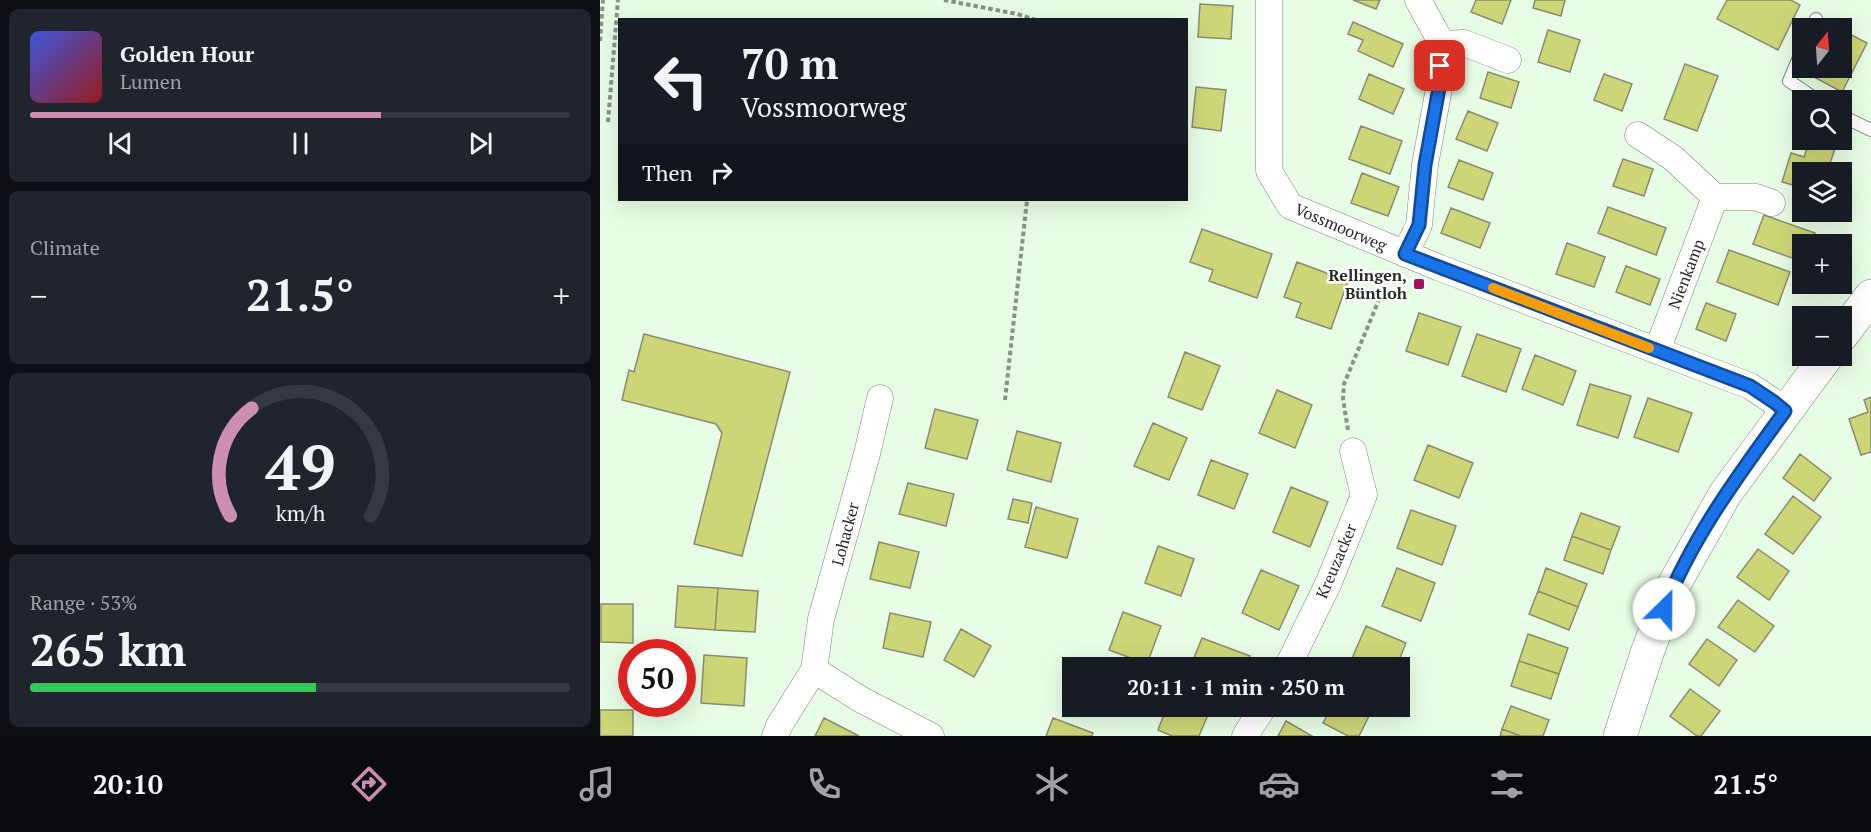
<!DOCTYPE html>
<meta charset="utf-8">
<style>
:root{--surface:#171b24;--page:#20242c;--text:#f1f3f6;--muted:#9ea1a6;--line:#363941;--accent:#cd8fb1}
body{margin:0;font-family:"PT Serif",serif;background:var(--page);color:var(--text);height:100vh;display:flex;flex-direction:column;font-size:22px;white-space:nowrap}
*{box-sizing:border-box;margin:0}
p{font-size:20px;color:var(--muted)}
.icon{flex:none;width:33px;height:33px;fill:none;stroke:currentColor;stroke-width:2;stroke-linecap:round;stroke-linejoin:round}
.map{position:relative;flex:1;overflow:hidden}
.drawer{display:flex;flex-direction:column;gap:9px;padding:9px;background:#0d0f14;width:600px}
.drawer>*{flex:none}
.guide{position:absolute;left:18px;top:18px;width:570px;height:183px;border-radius:0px;box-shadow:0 6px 24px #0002;background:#171b24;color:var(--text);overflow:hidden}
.needle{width:39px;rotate:17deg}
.controls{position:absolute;left:1192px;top:18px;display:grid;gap:12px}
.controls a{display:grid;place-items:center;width:60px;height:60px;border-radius:0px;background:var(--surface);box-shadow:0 6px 24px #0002;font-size:30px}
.speed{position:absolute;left:18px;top:639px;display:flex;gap:12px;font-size:30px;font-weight:700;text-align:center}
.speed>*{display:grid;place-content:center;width:78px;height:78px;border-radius:50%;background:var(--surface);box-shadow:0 6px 24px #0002;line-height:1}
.speed .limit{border:9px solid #d22;background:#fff;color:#111}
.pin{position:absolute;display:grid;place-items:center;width:51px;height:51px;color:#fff;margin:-26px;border-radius:12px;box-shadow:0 3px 9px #0006}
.me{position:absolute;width:66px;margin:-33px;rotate:23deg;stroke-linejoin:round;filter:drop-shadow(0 0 4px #0008)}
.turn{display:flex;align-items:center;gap:21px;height:126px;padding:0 24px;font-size:27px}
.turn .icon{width:78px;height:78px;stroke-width:2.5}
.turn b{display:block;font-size:42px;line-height:51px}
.then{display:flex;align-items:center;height:57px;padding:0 24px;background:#0003;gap:12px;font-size:22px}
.big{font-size:45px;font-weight:700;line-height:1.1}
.drawer .card{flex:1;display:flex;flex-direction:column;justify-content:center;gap:9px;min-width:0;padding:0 21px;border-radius:9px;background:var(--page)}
.drawer .dial{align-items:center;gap:0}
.dial svg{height:156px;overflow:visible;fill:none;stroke:var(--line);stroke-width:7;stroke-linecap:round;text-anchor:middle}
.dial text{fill:var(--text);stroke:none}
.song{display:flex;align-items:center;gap:18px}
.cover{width:72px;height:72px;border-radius:9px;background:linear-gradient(135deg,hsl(230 70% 55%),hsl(0 70% 35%))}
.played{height:6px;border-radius:3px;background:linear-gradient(90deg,var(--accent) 65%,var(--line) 65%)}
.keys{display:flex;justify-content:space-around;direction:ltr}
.heat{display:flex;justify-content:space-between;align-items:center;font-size:33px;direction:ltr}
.charge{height:9px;border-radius:4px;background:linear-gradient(90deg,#34c759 53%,var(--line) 0)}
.trip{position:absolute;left:462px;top:657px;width:348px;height:60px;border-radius:0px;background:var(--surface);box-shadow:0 6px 24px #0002;font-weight:700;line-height:60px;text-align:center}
.dock{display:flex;height:96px;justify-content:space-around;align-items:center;background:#090b0e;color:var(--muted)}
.dock .icon{width:42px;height:42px}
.dock .on{color:var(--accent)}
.dock b{font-size:27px;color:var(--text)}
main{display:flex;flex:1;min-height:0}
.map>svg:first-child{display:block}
.building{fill:#cdd676;stroke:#898c72;stroke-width:1.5}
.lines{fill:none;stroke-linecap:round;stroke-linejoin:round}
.lane-casing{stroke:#778a75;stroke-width:14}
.street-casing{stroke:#778a75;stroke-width:27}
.secondary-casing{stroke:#778a75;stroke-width:34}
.path{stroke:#859483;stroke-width:4;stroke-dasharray:4.5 3;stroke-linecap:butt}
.lane{stroke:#fff;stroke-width:12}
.street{stroke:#fff;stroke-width:26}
.secondary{stroke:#fff;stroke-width:33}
.route-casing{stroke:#114b97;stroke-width:15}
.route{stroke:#1a73e8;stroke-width:10}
.slow{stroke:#f59e0b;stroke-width:10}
.poi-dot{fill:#a1145d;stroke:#fff;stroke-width:2}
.labels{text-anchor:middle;stroke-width:5;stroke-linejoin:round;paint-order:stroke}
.street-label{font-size:16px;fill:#242c23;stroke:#fff}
.poi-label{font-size:16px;font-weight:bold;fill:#242c23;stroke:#fff;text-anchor:end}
</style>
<main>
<section class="drawer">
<div class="card">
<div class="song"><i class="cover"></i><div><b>Golden Hour</b><p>Lumen</p></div></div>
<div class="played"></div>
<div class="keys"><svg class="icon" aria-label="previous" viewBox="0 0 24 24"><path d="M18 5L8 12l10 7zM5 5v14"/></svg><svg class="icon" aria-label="pause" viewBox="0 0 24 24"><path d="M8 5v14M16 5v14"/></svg><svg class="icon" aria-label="next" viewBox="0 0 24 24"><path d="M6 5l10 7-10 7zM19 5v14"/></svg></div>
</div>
<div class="card"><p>Climate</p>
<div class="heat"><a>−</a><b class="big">21.5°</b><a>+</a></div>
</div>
<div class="card dial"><svg viewBox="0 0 100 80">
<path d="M14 69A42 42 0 1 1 86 69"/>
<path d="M14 69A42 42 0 0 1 25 14" stroke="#cd8fb1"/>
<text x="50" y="56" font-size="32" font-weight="700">49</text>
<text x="50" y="72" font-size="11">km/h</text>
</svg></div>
<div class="card"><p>Range · 53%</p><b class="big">265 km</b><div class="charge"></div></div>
</section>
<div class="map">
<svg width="1271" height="736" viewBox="0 0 1271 736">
<rect width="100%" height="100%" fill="#e8fde5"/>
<path class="building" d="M753,0H780L776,9Z
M876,0H911L902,24L871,12Z
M935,0H965L961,16L933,8Z
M1127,0H1191L1200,5L1178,50L1117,19Z
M600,4L633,6L631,39L598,37Z
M753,22L803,44L793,67L758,51L763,40L748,34Z
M948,30L980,40L970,72L938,62Z
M1242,30L1267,43L1242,92L1210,75L1214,68H1242Z
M1085,64L1118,76L1097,131L1064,119Z
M888,72L919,82L911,108L880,98Z
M769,74L804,89L793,114L759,99Z
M1004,74L1032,84L1022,111L994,100Z
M596,87L626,90L621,131L592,127Z
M868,111L898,123L887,151L856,139Z
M761,126L802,141L790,174L749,159Z
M1210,140H1238L1227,172H1203V188L1182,182L1191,153L1204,157Z
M1023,159L1053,169L1044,196L1013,186Z
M859,160L893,173L883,200L848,187Z
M762,173L799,187L788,216L751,203Z
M1008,207L1066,228L1056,255L998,233Z
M851,208L890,223L880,248L841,233Z
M1164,215L1215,233L1211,244H1203V262L1153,244Z
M602,229L672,254L657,298L609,281L613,270L590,262Z
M967,243L1005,257L994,287L956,274Z
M1129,250L1190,272L1178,305L1117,282Z
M697,262L748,281L731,329L696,317L701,303L684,297Z
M1026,266L1060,279L1050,305L1016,292Z
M1106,303L1136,314L1126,341L1096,329Z
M819,313L861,327L848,365L806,351Z
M44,334L190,372L142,556L94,544L122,433L116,424L22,400L29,370L34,372Z
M877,334L921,349L906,392L862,376Z
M585,352L620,366L602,410L568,397Z
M935,355L976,371L963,405L922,389Z
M990,384L1031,396L1018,438L977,425Z
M677,390L712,405L695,448L659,433Z
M1271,397V452L1261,455L1249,419L1268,412L1264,400Z
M1048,398L1092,413L1078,452L1034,437Z
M335,409L378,420L367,459L325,448Z
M553,423L587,438L569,480L534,466Z
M417,431L461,443L451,482L407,470Z
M828,445L873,463L859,498L814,480Z
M1200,454L1231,478L1214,501L1183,478Z
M611,460L648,474L634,509L598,495Z
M308,483L354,494L346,526L299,514Z
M691,487L728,502L710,547L673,532Z
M1193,496L1221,517L1193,554L1165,534Z
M413,499L432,503L428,523L408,519Z
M436,507L478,519L467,558L425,547Z
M811,510L856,526L842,565L797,548Z
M981,513L1020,527L1011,550L972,536Z
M972,536L1011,550L1003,574L964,560Z
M279,542L319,552L310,588L270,579Z
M558,546L594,559L581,596L545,583Z
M1158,549L1189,571L1169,600L1137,577Z
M797,568L835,583L821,621L782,606Z
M946,568L987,584L978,607L938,591Z
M661,570L699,586L679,630L642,613Z
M78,586L118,588L115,630L75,627Z
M118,588L158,591L155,632L115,630Z
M938,591L978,607L969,630L929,614Z
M1138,600L1174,626L1155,652L1118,627Z
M1,604H33V643L1,642Z
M523,612L561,626L547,664L509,650Z
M290,613L331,622L323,657L283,648Z
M766,626L806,643L796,668H762L750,663Z
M361,629L391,646L374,677L344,660Z
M928,634L968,648L959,674L919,661Z
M602,638L650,656L646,668H590Z
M1107,639L1137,660L1119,686L1089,664Z
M104,655L147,658L144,706L101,703Z
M919,661L959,674L951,699L911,686Z
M1090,689L1120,711L1101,736H1097L1070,716Z
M478,706H507L504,716Z
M567,706H602L610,710L599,736H572L558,730Z
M732,706H770L773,708L759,736H748L723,723Z
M911,706L949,720L943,736H921L902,729Z
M0,710H33V736H0Z
M224,718L259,736H215Z
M453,718L493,733L492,736H446Z
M686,721L712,736H678Z
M902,729L921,736H900Z"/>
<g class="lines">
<g class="lane-casing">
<path id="lane" d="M1212,28L1216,19
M1203,48L1189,81L1217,100
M1242,116L1271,130"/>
</g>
<g class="street-casing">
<path id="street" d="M669,0V171L690,206L840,268L1150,386L1174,402L1185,411
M842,44L864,43L908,60
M1038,135L1073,158L1115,197
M805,254L819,225L825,165L839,88L842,44L818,0
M1057,351L1115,197H1156L1172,203
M280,398L267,454L221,619L214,670L260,699L331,736
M687,668L729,582L764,495L753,451
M175,736L180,724L214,670
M645,736L664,706"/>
</g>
<g class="secondary-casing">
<path id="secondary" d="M1242,335L1271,296
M1020,736L1048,650L1072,588L1125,494L1227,356"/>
</g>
<path class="path" d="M344,0L417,14L436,20
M0,41L3,0
M8,122L18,0
M405,400L427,200
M748,430L743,399L744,384L790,273"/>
<use href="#lane" class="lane"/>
<use href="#street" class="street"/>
<use href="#secondary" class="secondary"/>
</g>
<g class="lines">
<g class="route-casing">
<path id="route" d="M840,66L839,88L825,165L819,225L805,254L1150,386L1174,402L1185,411C1140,473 1092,537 1064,609"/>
</g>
<use href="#route" class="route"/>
<path class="slow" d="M893,288L1049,348"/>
</g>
<rect class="poi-dot" x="813" y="278" width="12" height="12" rx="3"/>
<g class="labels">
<g class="street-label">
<text transform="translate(741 227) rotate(23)" y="6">Vossmoorweg</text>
<text transform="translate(1086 274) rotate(-69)" y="6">Nienkamp</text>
<text transform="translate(245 534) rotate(-75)" y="6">Lohacker</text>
<text transform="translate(736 561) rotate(-67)" y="6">Kreuzacker</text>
</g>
<g class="poi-label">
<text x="807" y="281">Rellingen,<tspan x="807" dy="18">Büntloh</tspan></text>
</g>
</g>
</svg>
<div class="controls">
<a><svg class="needle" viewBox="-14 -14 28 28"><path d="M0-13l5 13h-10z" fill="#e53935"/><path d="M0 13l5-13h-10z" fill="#9ea1a6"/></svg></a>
<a><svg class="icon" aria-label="search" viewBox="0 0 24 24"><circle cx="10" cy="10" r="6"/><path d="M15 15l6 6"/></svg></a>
<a><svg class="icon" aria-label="layers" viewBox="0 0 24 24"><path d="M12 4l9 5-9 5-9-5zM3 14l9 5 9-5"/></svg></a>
<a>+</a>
<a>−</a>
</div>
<div class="speed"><div class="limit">50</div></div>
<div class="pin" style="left:840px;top:66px;background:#d93025"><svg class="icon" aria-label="arrive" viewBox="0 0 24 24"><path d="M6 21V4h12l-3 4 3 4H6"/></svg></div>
<svg class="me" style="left:1064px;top:609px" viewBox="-20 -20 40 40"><circle r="19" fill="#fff"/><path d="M0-13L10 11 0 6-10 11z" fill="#1a73e8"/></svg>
<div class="trip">20:11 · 1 min · 250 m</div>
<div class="guide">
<div class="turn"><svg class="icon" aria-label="left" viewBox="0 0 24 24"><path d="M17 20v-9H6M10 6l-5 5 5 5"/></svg><div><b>70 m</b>Vossmoorweg</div></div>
<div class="then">Then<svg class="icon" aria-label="right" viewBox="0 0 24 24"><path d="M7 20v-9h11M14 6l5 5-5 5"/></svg></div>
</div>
</div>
</main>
<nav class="dock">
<b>20:10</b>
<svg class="icon on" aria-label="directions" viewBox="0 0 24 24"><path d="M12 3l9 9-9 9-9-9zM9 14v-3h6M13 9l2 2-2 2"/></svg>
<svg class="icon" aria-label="music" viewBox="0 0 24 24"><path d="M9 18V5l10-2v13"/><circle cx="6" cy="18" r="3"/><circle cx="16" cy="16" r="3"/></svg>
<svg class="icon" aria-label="phone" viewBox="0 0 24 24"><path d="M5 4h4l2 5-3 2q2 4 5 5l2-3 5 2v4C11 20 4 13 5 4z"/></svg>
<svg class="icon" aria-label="climate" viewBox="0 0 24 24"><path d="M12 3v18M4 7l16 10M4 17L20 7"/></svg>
<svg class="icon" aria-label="car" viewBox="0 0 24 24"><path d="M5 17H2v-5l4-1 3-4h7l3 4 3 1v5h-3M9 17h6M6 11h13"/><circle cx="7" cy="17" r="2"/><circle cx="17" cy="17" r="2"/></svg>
<svg class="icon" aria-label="filters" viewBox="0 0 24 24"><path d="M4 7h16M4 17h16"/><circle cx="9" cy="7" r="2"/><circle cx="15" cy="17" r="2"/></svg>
<b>21.5°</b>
</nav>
